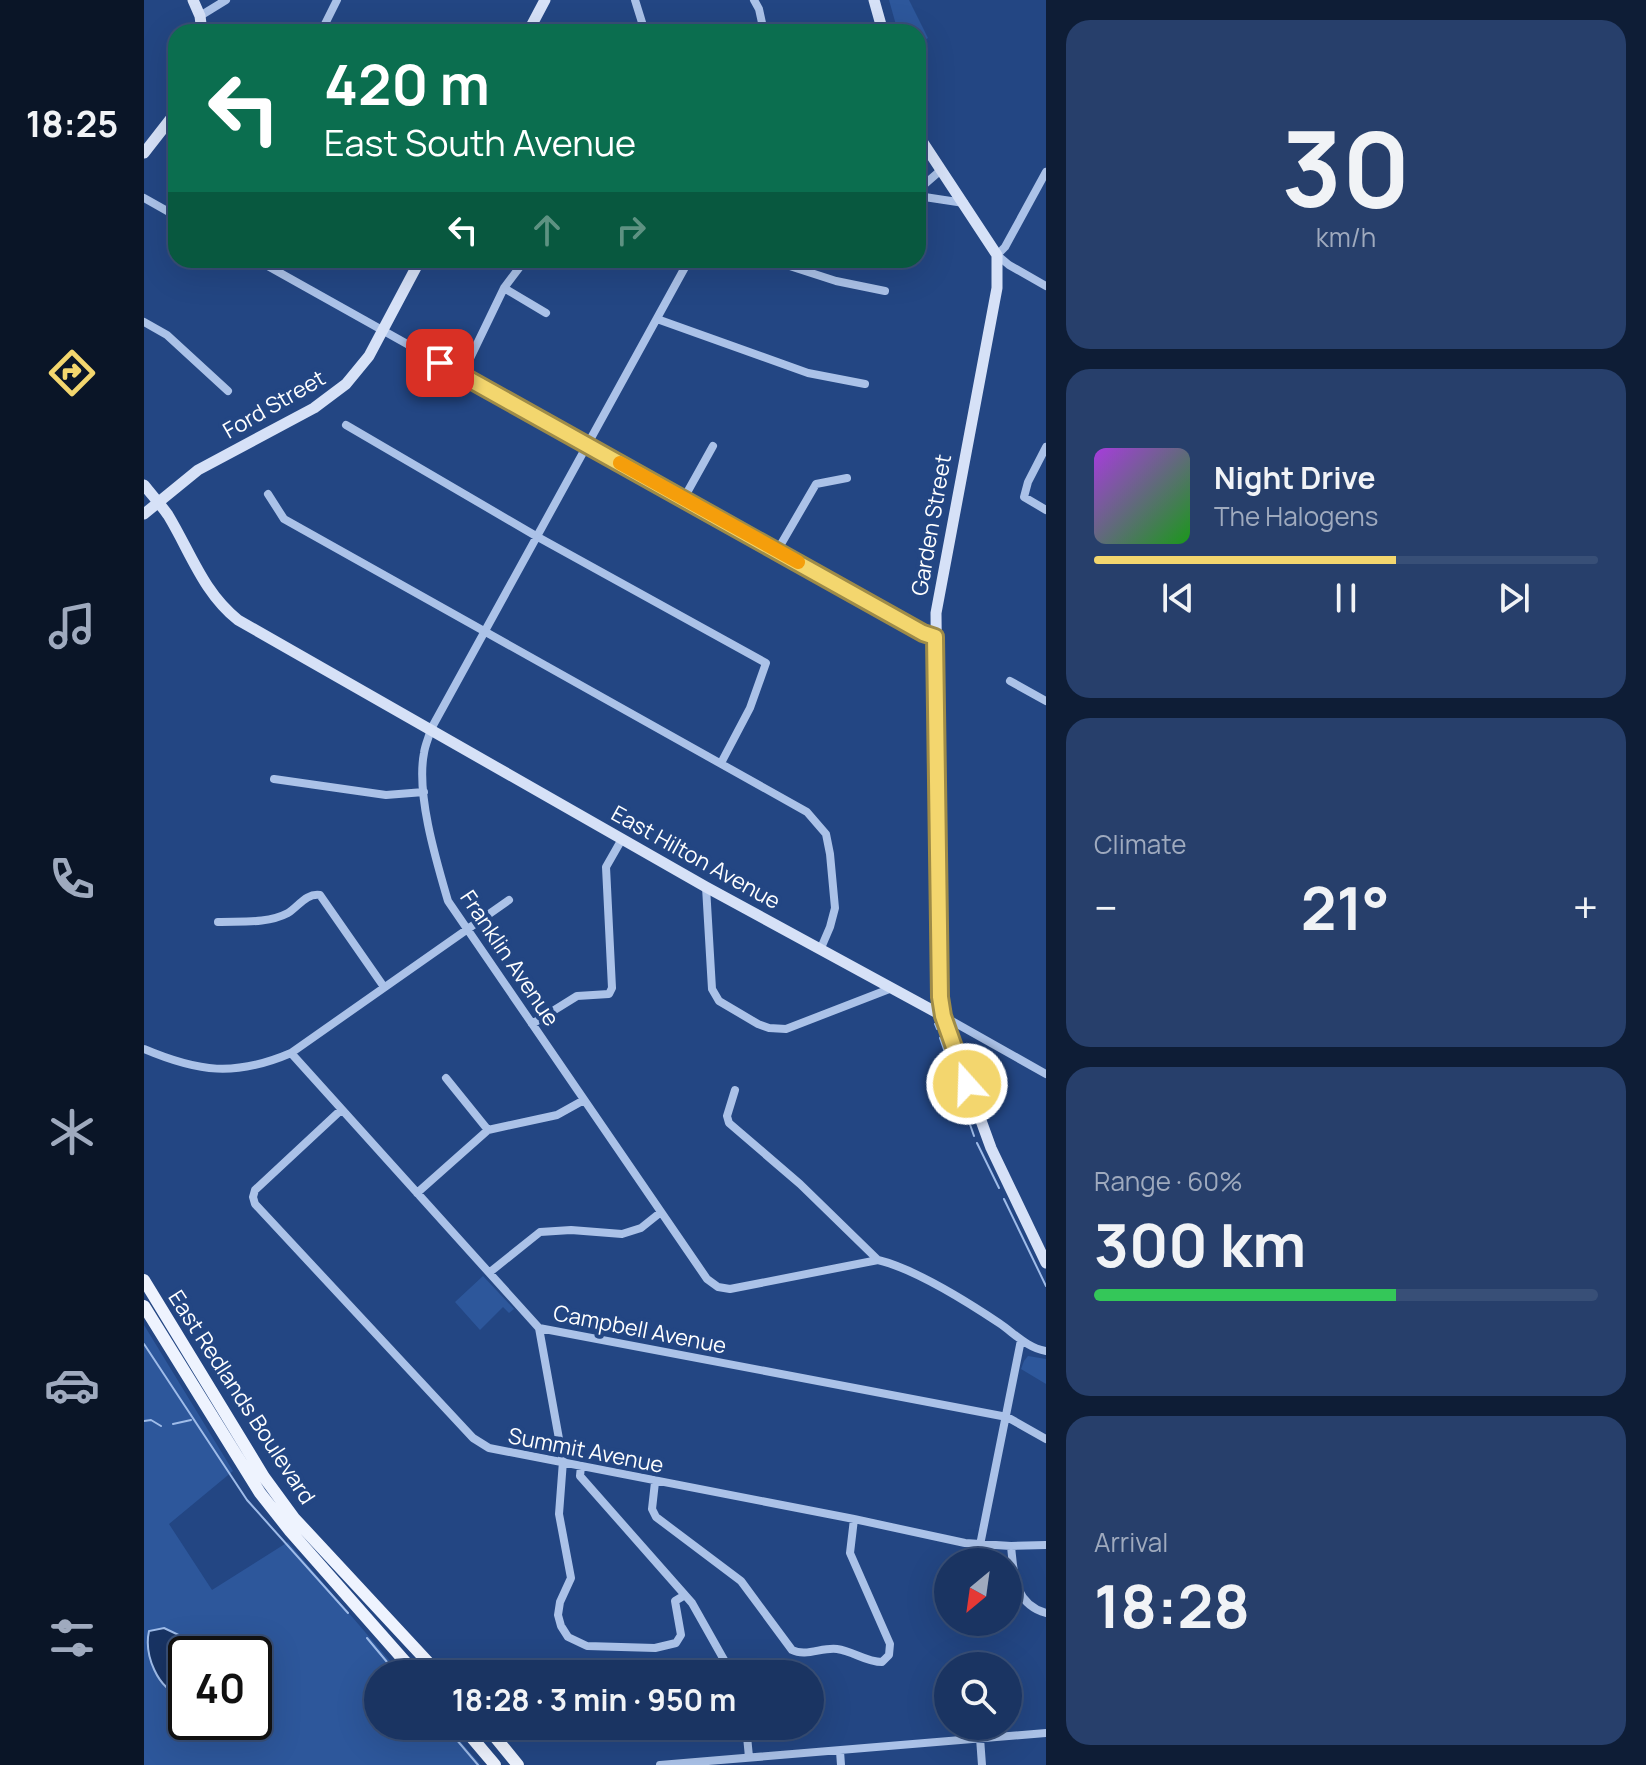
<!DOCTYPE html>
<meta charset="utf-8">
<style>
:root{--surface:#1a3462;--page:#273f6b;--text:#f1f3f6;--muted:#9faabe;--line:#384f77;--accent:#f3d66e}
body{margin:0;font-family:Manrope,sans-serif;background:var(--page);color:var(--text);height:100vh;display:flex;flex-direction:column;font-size:30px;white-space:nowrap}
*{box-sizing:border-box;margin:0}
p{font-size:26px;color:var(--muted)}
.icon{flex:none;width:44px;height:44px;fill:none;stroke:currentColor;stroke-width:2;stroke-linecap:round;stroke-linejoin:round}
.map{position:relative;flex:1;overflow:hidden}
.panel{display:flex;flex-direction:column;gap:20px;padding:20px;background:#0e1d36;width:600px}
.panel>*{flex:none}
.top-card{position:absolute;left:24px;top:24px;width:758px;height:244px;border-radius:24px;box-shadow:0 8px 32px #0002,0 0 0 2px var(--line);background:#0b6e4f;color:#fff;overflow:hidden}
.needle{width:52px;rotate:209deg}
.controls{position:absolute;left:790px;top:1548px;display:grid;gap:16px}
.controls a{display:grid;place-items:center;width:88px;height:88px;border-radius:50%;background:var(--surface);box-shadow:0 8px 32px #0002,0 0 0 2px var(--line);font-size:40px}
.speed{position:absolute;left:24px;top:1636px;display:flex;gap:16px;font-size:40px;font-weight:700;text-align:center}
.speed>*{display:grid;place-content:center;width:104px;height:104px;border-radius:50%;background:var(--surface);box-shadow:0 8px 32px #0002,0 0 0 2px var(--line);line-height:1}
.speed .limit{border:4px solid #111;border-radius:12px;background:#fff;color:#111}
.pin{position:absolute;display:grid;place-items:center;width:68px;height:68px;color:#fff;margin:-34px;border-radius:16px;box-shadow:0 4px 12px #0006}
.me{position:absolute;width:88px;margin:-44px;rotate:340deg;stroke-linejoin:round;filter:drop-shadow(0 0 6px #0008)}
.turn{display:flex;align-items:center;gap:28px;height:168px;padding:0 24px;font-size:36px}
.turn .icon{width:104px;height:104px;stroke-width:2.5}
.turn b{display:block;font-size:56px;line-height:68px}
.lanes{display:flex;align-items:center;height:76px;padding:0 24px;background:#0003;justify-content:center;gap:40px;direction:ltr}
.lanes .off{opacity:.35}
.big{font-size:60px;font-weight:700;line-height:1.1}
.panel .tile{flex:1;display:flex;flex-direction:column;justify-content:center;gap:12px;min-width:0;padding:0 28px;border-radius:24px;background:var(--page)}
.panel .dial{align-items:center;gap:0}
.dial b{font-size:104px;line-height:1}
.song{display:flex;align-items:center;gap:24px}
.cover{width:96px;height:96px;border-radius:12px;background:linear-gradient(135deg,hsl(280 70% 55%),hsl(120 70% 35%))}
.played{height:8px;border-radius:4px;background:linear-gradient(90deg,var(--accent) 60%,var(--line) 60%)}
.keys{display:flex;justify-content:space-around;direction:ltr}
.heat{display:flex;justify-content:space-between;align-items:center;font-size:44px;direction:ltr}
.charge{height:12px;border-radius:6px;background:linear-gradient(90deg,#34c759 60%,var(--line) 0)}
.trip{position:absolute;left:220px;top:1660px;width:460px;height:80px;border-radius:40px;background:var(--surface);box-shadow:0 8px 32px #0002,0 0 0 2px var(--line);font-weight:700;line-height:80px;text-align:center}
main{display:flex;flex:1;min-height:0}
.tab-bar{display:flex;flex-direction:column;width:144px;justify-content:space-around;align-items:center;background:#0a1527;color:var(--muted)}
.tab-bar .icon{width:56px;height:56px}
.tab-bar .current{color:var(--accent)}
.tab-bar b{font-size:36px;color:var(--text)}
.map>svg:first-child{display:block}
.green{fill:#2d579b;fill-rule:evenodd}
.water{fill:#183363;stroke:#9fbce9;stroke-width:2}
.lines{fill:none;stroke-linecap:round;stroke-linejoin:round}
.stream{stroke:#9fbce9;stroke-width:2}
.street{stroke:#abc2e8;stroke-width:8}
.secondary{stroke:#d6e1f7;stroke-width:11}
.primary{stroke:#eef3fe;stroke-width:12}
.route-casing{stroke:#9e8b48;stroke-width:20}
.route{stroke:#f3d66e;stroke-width:14}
.slow{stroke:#f59e0b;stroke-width:14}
.labels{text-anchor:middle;stroke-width:8;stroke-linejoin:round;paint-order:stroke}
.street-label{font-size:22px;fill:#fff;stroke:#234683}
</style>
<main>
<nav class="tab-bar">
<b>18:25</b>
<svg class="icon current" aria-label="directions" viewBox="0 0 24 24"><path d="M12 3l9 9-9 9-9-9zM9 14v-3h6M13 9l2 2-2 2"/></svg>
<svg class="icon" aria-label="music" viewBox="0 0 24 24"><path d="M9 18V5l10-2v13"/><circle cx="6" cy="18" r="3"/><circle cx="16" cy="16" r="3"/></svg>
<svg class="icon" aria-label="phone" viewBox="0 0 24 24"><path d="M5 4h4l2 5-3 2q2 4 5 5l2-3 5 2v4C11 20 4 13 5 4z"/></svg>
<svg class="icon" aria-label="climate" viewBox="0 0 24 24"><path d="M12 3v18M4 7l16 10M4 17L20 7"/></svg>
<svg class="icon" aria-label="car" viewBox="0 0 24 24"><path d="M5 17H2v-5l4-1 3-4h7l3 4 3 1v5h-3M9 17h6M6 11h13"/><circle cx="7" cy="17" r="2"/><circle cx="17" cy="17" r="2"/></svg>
<svg class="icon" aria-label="filters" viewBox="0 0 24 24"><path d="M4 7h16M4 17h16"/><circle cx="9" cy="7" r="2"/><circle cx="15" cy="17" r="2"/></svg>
</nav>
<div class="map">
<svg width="902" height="1765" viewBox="0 0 902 1765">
<rect width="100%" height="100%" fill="#234683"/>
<path class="green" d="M745,0H765L784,38L775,44L781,65L774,79V32H754Z
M339,1276L370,1309L365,1313L359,1307L336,1330L311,1302Z
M0,1325L89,1471L25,1524L68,1590L144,1542L257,1674H234V1726H303L337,1765H0ZM42,1654H110V1722H42Z
M884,1356L902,1359V1384L877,1369L880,1361Z"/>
<path class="water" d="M20,1628L39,1637L51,1654H42V1694L38,1695C13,1690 0,1654 5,1631Z"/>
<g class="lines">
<path class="stream" d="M791,1024L793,1029
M796,1038L830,1136
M833,1143L855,1188
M860,1199L902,1286
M0,1344L103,1500L204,1613
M0,1421L7,1420L17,1426
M29,1424L47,1420
M223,1638L253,1674
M301,1726L334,1765"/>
<path class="street" d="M491,0L501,32
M610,0L615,9L620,32
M56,16L82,0
M177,32L193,0
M902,172L861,247L853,255L865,265L902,286
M774,190L797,170
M774,196L820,203
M0,198L32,216
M113,260L779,633L791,637
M545,260L287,729C285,737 281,745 280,753C272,794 292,860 304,901L563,1279L574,1287L586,1289L734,1260C771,1269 822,1301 855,1323C870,1333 883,1348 902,1351
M627,260L692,281L741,291
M360,288L402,313
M513,319L664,373L721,384
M0,322L23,335L84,391
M318,375L360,288L381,260
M202,425L392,536L622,663L606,708L577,763
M902,447L884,482L880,497L902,510
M124,494L140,519L663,812L682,834L686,854L691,908L686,927L677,948
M540,498L569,446
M633,551L672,484L703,478
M866,681L902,701
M130,779L242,795L280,792
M562,887L568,989L575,1001L614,1024L625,1028L642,1029L748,988
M74,922C97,921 123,924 144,913C155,906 162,893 176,895L240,987
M799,1016L902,1074
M388,1024L433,996L465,994L468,988L462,867L478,839
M0,1049C54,1072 91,1077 147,1053L365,900
M147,1053L395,1328L863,1417L902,1439
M302,1078L344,1130
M591,1090L583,1116L585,1123L656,1184L734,1260
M197,1110L111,1190L109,1197L111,1204L329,1438L345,1448L710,1519L821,1543L867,1546L902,1545
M273,1193L344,1130L413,1115L440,1100
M346,1272L396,1232L427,1230L478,1234L497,1228L517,1212
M395,1328L419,1461L415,1514L427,1578L416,1602L414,1615L417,1626L424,1637L443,1646L511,1648L532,1643L537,1635L531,1601L541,1595
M437,1466L436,1476L548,1603L588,1674
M511,1482L508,1509L512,1517L597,1581L648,1650C662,1657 678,1647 693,1649C709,1651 722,1662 738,1662L745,1655L746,1644L706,1553L710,1519
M836,1545L877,1340
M867,1546C870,1575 870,1604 902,1613
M602,1726L605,1757
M836,1738L838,1765
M696,1751L697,1765
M516,1765L902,1733"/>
<path class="secondary" d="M49,0L56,16L58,32
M730,0L739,32
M384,32L401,0
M774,135L853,255V288L792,613L796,997L804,1030L847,1148L902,1263
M0,153L32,112
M0,485C8,495 17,505 24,515C47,553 59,592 94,620L562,887L799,1016
M0,514L54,470L170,408L202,384L225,356L276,260"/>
<path class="primary" d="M0,1280L120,1477L150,1518L295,1674
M0,1306L116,1493L146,1531L272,1674
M318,1726L351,1765
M342,1726L374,1765"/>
</g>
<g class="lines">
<g class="route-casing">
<path id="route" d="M296,363L779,633L791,637L796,997L799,1016L823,1084"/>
</g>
<use href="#route" class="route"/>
<path class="slow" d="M476,463L654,562"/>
</g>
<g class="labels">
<g class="street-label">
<text transform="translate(130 404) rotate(-30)" y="8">Ford Street</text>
<text transform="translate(787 525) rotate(-80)" y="8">Garden Street</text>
<text transform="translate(552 857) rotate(29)" y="8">East Hilton Avenue</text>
<text transform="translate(366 958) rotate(56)" y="8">Franklin Avenue</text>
<text transform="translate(496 1329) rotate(11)" y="8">Campbell Avenue</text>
<text transform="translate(98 1397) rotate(57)" y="8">East Redlands Boulevard</text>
<text transform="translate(442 1450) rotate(11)" y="8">Summit Avenue</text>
</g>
</g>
</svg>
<div class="controls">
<a><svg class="needle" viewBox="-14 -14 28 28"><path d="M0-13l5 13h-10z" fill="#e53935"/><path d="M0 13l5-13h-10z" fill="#9faabe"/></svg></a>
<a><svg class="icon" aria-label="search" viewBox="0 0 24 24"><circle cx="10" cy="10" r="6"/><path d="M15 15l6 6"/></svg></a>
</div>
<div class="speed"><div class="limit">40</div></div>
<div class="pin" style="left:296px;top:363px;background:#d93025"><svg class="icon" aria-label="arrive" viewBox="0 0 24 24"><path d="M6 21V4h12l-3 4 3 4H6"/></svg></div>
<svg class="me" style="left:823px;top:1084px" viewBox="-20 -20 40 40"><circle r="17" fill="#f3d66e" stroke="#fff" stroke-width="3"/><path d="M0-11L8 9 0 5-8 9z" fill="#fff"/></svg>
<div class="trip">18:28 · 3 min · 950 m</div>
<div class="top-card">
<div class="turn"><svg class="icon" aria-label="left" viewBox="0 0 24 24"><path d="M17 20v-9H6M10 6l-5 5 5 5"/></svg><div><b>420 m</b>East South Avenue</div></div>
<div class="lanes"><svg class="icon" aria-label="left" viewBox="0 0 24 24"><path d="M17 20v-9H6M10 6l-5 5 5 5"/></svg><svg class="icon off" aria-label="ahead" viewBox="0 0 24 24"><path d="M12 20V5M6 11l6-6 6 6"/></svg><svg class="icon off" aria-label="right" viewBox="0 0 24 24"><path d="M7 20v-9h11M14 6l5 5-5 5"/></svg></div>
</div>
</div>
<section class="panel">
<div class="tile dial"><b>30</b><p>km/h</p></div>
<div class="tile">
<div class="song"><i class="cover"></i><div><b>Night Drive</b><p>The Halogens</p></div></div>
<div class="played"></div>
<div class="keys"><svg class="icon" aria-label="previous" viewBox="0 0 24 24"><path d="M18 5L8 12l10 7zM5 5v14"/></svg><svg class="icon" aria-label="pause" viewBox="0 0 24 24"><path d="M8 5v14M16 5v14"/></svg><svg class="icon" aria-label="next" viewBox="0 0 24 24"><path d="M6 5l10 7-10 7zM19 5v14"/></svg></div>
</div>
<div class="tile"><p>Climate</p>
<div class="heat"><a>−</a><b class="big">21°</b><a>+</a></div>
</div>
<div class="tile"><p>Range · 60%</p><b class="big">300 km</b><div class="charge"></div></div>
<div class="tile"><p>Arrival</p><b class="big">18:28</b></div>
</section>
</main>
